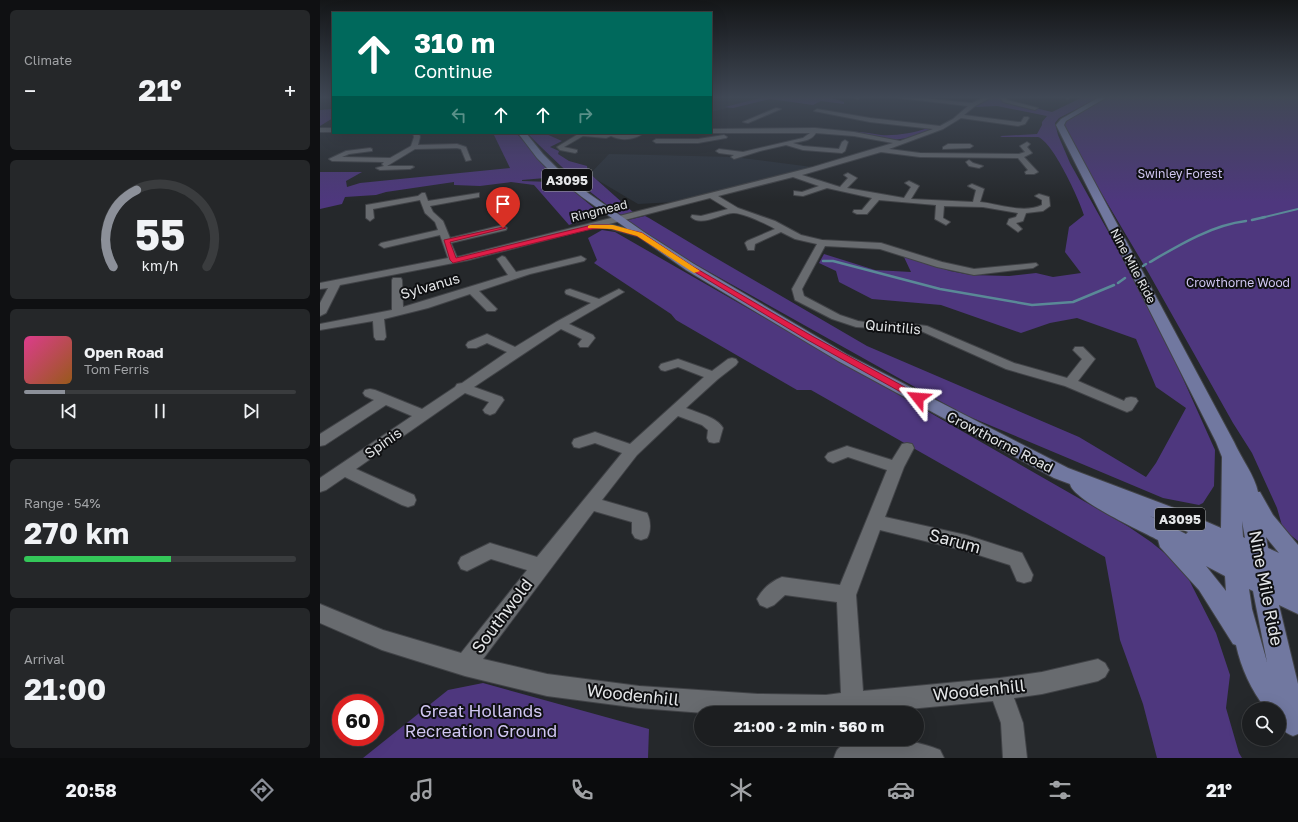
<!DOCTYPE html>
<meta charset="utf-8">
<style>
:root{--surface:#1c1e20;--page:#252729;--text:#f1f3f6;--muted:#a0a2a5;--line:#3a3c3e;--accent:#8c9099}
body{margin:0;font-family:"Golos Text",sans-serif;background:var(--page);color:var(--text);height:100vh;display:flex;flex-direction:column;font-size:15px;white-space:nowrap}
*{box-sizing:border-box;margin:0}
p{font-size:13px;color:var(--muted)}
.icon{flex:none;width:22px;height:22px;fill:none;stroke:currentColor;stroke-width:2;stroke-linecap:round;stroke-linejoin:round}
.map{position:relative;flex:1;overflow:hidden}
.panel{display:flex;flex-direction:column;gap:10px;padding:10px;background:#0f1012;width:320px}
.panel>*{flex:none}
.guide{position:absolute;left:12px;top:12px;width:380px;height:122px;border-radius:0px;box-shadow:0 4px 16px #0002,0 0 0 1px var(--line);background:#00695c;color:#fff;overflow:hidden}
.buttons{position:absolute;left:922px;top:702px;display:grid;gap:8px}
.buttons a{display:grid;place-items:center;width:44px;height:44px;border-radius:50%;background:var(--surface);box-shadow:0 4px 16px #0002,0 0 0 1px var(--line);font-size:20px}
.speed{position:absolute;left:12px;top:694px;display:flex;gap:8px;font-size:20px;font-weight:700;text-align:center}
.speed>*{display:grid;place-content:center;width:52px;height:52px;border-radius:50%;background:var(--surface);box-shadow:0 4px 16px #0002,0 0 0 1px var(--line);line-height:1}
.speed .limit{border:6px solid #d22;background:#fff;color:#111}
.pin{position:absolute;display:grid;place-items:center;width:34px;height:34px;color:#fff;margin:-41px -17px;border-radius:50% 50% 50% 0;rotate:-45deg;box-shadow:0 0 4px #0007}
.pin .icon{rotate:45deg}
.me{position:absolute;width:44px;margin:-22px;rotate:298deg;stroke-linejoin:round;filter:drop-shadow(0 0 3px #0008)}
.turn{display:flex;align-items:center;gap:14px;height:84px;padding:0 16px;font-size:18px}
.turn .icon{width:52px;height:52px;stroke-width:2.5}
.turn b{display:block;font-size:28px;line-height:34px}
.lanes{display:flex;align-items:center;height:38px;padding:0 16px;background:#0003;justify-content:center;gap:20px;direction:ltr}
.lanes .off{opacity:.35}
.big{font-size:30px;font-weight:700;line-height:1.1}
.panel .tile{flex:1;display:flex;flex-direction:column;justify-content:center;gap:6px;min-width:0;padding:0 14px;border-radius:6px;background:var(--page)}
.panel .dial{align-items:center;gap:0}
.dial svg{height:104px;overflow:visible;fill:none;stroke:var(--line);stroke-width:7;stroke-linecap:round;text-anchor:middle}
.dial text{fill:var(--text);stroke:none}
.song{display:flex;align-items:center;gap:12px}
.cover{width:48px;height:48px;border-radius:6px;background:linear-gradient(135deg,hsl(330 70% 55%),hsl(30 70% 35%))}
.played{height:4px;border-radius:2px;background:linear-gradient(90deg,var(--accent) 15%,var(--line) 15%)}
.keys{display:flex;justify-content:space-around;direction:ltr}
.heat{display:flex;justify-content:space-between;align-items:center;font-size:22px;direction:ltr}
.charge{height:6px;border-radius:3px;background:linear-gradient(90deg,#34c759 54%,var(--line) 0)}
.trip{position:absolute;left:374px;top:706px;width:230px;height:40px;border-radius:20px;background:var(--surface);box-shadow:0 4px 16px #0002,0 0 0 1px var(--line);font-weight:700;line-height:40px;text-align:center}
.tab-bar{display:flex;height:64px;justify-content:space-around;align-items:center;background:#0b0c0d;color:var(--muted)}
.tab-bar .icon{width:28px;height:28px}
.tab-bar .active{color:var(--accent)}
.tab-bar b{font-size:18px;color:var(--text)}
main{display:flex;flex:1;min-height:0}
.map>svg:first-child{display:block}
.built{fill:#2c323a}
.green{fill:#4e377e}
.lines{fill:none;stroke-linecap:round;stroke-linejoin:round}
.stream-far1{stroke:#5a8997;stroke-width:2}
.stream{stroke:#5a8997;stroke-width:2.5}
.minor-casing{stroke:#414347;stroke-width:2}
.major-casing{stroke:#414347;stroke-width:2}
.minor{fill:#686b6f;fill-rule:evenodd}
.major{fill:#7178a0;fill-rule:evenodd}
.route{fill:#e11d48;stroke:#92132f}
.slow{fill:#f59e0b}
.labels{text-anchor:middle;stroke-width:4;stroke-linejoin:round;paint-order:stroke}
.far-park-label{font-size:12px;fill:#d1c7f2;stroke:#0f1012}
.far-street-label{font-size:12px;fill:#e4e6e8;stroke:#0f1012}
.shield{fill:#0f1012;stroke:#a4a6a8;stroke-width:1}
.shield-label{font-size:13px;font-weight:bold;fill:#e4e6e8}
.street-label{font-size:14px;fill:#e4e6e8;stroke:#0f1012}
.near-street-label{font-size:17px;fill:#e4e6e8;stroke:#0f1012}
.near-park-label{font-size:17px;fill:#d1c7f2;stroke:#0f1012}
</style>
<main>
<section class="panel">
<div class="tile"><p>Climate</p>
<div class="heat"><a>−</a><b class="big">21°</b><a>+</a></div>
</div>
<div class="tile dial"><svg viewBox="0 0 100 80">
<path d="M14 69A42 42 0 1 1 86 69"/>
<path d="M14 69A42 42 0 0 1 32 10" stroke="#8c9099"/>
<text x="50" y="56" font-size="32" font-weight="700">55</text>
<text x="50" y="72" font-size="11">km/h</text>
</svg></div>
<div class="tile">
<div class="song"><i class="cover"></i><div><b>Open Road</b><p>Tom Ferris</p></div></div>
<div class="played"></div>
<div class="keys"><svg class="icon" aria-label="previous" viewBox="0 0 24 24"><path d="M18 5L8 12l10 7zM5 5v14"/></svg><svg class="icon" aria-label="pause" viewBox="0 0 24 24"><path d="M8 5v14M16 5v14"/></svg><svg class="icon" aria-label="next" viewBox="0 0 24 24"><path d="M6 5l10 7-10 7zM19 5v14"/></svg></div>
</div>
<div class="tile"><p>Range · 54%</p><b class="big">270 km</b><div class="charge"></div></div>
<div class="tile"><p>Arrival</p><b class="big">21:00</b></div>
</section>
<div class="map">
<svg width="978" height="758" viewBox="0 0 978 758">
<rect width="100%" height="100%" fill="#25282b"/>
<path class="built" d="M391,96H450L453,97L391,112Z
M289,154L414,157L492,167L356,202L318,204L269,175Z"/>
<path class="green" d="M448,96C473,96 501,92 524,102V104L501,101L493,105L450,99L413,108L405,107Z
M675,96H679L681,100L732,112L765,96H782L739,118L735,123L738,135L750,163L804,260L851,352L895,450L894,486L883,503L879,505L843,498L643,414L334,241L304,221L325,216L329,218L389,254L547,346L759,437L826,477L836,463L866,408L836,387L816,339L757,318L730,323L701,333L621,305L552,299L519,282L516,271L499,263L504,254L555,270L591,272L583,255L630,271L651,275L689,276L716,273L733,277L761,273L745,252L749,227L764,215C759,199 733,142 718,137H682L680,136L717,134L722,125V122L727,116L677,106L655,107Z
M790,96H978V541L963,529L957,508L932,453L913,423L828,272L770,174L743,124L747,119Z
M13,109V118L0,126V110Z
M608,128L610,130L593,137L574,140L532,132C542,131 551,134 561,135C575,136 594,133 608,128Z
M173,133H196L235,176L225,178L202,180V181L231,182L239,179L280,213L249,225L214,185L191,182L160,186L134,185V182L66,192L56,195L25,197L22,204L0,209V172H42L26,181L27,187L40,183L190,168Z
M207,133H224L242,141L230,147L239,151L238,154L249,161L267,166L268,172L314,213L301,215C266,191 237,163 207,133Z
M282,230L295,232L809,527L831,542L863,568L896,633L910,675L906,708L919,753L922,758H837L823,704L800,640L785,557L491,390H477L356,320L351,314L274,263L277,260L268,238Z
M163,683L329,729L328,758H43L128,690Z"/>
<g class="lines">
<path class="stream-far1" d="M941,218L978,209"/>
<path class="stream" d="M932,220L945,217
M503,261H513L620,289L712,305L753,302L794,285
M830,262C859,245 892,225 926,221
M823,266L826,264
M798,283L805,278"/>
<g class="minor-casing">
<path id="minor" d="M529,96H540L541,97L538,99Z
M562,96H582L652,103L667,96H674L655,106L644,115L698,122H701L704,117H708L709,118L705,124L698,126L641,118L623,129L569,149L600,153L699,154L705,152L700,146L707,142L710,144L707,147L712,153L704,157L718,172L714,174H706L705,172L708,170L698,158L600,157L561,152L482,175L520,187L528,178L524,175L528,173L537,178L527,188L584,198L591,187L585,183L589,181L599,186L591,199L653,202L656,190L648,186L652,184L664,189L660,202C679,204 704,214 722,205V200L715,196L719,194L729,197L730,206L723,211L706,213L703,221L696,223L702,229L698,232L687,224L689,219L696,217L698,213L663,207L624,206L623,218L630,222L626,225L615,219L616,205L559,200L547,214H537L533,212L534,210H542L552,198L507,188L483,196L474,195V191L482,192L499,186L473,177L398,196L418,208L455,221L481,235L502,240L561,243L622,262L654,269L716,263L718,265L713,268L654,275L617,267L560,249L505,246L482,289L484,296L520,315L538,321L552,323H584L607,326L694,363L747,378L762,359L753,350L755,347H763L775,359L758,381L804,401L806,398L811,397L816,398L818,401L812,410L807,412L802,410L745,386L686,369L601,331L536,327L512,319L475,300L472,289L497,244L475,239L461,232L435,244L434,250H428L425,243L427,241L455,229C447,224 421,212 413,213C400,214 381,227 371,217L372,215L381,216L408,209L390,198L289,224L323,232L324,234L320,237L280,226L149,260L20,285L6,313L0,316V303L8,288L0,289V283L128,258L120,235L64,248L59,245L61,243L118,230L115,222L105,213L100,200L53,209L54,218L50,221L46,218V205L98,196L102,193H105L108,201L159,193V197L110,206L113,212L123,221L130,238L183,225L187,228L186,230L131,243L137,257L493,167L573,143L534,136L496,133C491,141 482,141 473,143L483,146L519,149L522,142L525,140L528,142L525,151L522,153L483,150L466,145L440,151L414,159L411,157L414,155L399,153L396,151L399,149L423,152L483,138L490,133H391V129L495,128L534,132L580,141L613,129L550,122L494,111L497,109L550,118L620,126L633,119L648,106Z
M679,96H684L687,100L718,108L715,110L683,102Z
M742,96H750L751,97L748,99Z
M456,108L461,109L428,123L423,122Z
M0,128H13V132H0Z
M93,133H99L100,137L98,145L137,144L146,147L151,160L146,161L141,149L137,148L95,149L67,166H92L94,167L90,169L60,170L56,168L64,166L62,164L64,162L12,161L9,159L26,151L50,148L52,149V151L29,154L22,157L70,158L91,146L94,137Z
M260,133H297L296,134C307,135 314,133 323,133C316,140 300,141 291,136L286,138L263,136L244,147L257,150V152L255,153L240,150L237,147Z
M404,135L407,137L406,138L378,143H336L333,141L336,139H378Z
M628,144H650L653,146L650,148L623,149V147Z
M649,160L653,163L663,166L659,168L649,166L646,162Z
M182,256L185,257L196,272L261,256L266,259L264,261L210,274L159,291L177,309L175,311H167L150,294L108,308L64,319L66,337L64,340H56L54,337L53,321L0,330V324L72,310V280L73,278H81L82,280L83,307L188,275L177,259Z
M250,289L279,299L299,289L304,292L249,324L273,335L275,338L268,347H260L258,344L262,339L241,329L154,387L182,397L184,400L175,413L170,415L165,413L163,410L169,402L145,393L36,469L94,495L96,500L94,505L88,507L82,505L25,477L6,490L0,492V478L92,416L66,405L5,445L0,446V434L54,400L45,396L43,393L45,390L50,389L55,390L102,409L135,387L137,384L142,383L187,352L167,343L156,348H148L146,345L148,342L167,334L195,347L236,322L271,303L246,294L245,292L246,290Z
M412,358L416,359L418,362L416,365L398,379L366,408C378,413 397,417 403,428L399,442L394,443L389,442L387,438L388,430L382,425L358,416L317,455L282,500L327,513C331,521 331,531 327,538L321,540L315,538L312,533V522L274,511L163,659L227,674L319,686L438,694L506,695L521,693L517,602L465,595L454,605L447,608L440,605L437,599C442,589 452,581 462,577L520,585L567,470L528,457L513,463L508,461L505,457L508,453L527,446L572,460L582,444L587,443L592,444L594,448L584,467L565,517L646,535L702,553L713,575L711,581L704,583L697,581L690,565L646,551L560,530L536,595L543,691L680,678L722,672L778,659L785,663L789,670L785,677L778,681L722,694L694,698L703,723L707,758H683L681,723L673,701L547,713H384L319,708L227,696L145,676L62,650L0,623V604L63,630L141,653L207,570L171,559L147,571L141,569L138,563L141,557L170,543L217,557L302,453L275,443L259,448L254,447L252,443L254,439L275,432L310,444L384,377L358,367L345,371L341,370L339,367L341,364L358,359L392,371L408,359Z
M558,739C579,739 601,742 620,750L624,758H514C515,755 516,751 518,749C526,740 547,741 558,739Z"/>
</g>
<g class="major-casing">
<path id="major" d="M781,96H789L746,121L744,125L914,442C921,458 935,476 938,492H940L953,515L978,545V614L959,605L978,684V734L973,736C957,729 959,725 959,709H946C931,690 921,668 916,645L913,644L879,590L840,547L838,540C821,531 753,500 750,484L734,478L518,361L366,270L262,197L232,173L217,158L198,133H206L223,154L238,169L268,193L324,232L374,264L528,355L748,468L862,511L901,528L902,457L896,442L736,125L741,119ZM830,516L868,532L866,534ZM922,521L925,538L923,537ZM946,537L959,553L948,548ZM886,566L905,576L906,591ZM929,589L933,591L947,662L932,609Z"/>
</g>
<use href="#minor" class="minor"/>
<use href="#major" class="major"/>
</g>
<linearGradient id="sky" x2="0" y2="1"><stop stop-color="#141618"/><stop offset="0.48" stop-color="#404855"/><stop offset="1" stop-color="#404855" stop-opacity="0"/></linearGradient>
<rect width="978" height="202" fill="url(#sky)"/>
<path class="route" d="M272,225H289L322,233L372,266L492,336L601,396L603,398L601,400H595L486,339L368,268L317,236L289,228L272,229L133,263L130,260L124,240L183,227L186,228L130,242L136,258Z"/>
<path class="slow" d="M270,225H293L322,233L380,271L374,273L317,236L292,229L268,228V226Z"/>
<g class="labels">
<g class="far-park-label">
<text x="860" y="178">Swinley Forest</text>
<text x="918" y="287">Crowthorne Wood</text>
</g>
<g class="far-street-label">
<text transform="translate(279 211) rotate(-14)" y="4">Ringmead</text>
<text transform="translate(813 266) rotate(62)" y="4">Nine Mile Ride</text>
</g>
<g class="shield">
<rect x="222" y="169" width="50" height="22" rx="3"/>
<rect x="835" y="508" width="50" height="22" rx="3"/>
</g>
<g class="shield-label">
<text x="247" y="185">A3095</text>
<text x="860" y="524">A3095</text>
</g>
<g class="street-label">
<text transform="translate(110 286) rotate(-16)" y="5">Sylvanus</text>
<text transform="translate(573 327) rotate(5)" y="5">Quintilis</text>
<text transform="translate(680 442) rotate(27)" y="5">Crowthorne Road</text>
<text transform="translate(63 443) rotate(-35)" y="5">Spinis</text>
</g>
<g class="near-street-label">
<text transform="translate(635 541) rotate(15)" y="6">Sarum</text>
<text transform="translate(946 588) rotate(79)" y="6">Nine Mile Ride</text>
<text transform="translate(182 616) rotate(-53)" y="6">Southwold</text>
<text transform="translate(659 690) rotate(-6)" y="6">Woodenhill</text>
<text transform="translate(313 695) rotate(6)" y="6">Woodenhill</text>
</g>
<g class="near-park-label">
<text x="161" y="717">Great Hollands<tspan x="161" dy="20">Recreation Ground</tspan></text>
</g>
</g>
</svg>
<div class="buttons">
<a><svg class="icon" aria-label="search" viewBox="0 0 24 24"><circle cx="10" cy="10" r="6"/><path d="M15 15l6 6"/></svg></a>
</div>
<div class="speed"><div class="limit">60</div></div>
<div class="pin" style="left:183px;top:228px;background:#d93025"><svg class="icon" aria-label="arrive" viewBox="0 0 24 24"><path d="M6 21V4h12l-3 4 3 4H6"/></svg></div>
<svg class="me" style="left:598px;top:398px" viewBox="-20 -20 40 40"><path d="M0-17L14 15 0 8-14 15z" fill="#e11d48" stroke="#fff" stroke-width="4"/></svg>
<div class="trip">21:00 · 2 min · 560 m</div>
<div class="guide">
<div class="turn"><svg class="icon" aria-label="ahead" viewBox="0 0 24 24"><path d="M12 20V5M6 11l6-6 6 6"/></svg><div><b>310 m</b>Continue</div></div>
<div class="lanes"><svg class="icon off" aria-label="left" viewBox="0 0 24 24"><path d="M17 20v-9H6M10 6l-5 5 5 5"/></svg><svg class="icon" aria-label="ahead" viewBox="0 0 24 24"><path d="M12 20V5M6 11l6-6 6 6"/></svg><svg class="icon" aria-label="ahead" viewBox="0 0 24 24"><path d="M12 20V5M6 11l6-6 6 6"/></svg><svg class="icon off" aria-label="right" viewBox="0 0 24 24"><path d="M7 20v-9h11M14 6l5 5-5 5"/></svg></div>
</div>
</div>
</main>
<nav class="tab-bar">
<b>20:58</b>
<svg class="icon active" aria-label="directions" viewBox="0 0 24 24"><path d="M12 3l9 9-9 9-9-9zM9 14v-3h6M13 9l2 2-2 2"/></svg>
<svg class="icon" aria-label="music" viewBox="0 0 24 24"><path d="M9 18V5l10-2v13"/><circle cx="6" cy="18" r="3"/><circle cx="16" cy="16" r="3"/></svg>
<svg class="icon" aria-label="phone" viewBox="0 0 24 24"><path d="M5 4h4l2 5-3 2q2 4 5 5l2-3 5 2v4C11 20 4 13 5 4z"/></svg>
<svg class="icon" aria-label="climate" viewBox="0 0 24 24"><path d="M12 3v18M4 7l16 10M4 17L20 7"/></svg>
<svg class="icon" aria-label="car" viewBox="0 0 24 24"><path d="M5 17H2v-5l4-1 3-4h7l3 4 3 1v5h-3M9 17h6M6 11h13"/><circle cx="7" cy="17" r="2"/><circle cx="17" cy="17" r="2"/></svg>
<svg class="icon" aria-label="filters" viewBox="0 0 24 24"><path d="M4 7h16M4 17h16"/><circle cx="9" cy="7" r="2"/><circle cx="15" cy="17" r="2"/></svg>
<b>21°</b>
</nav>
